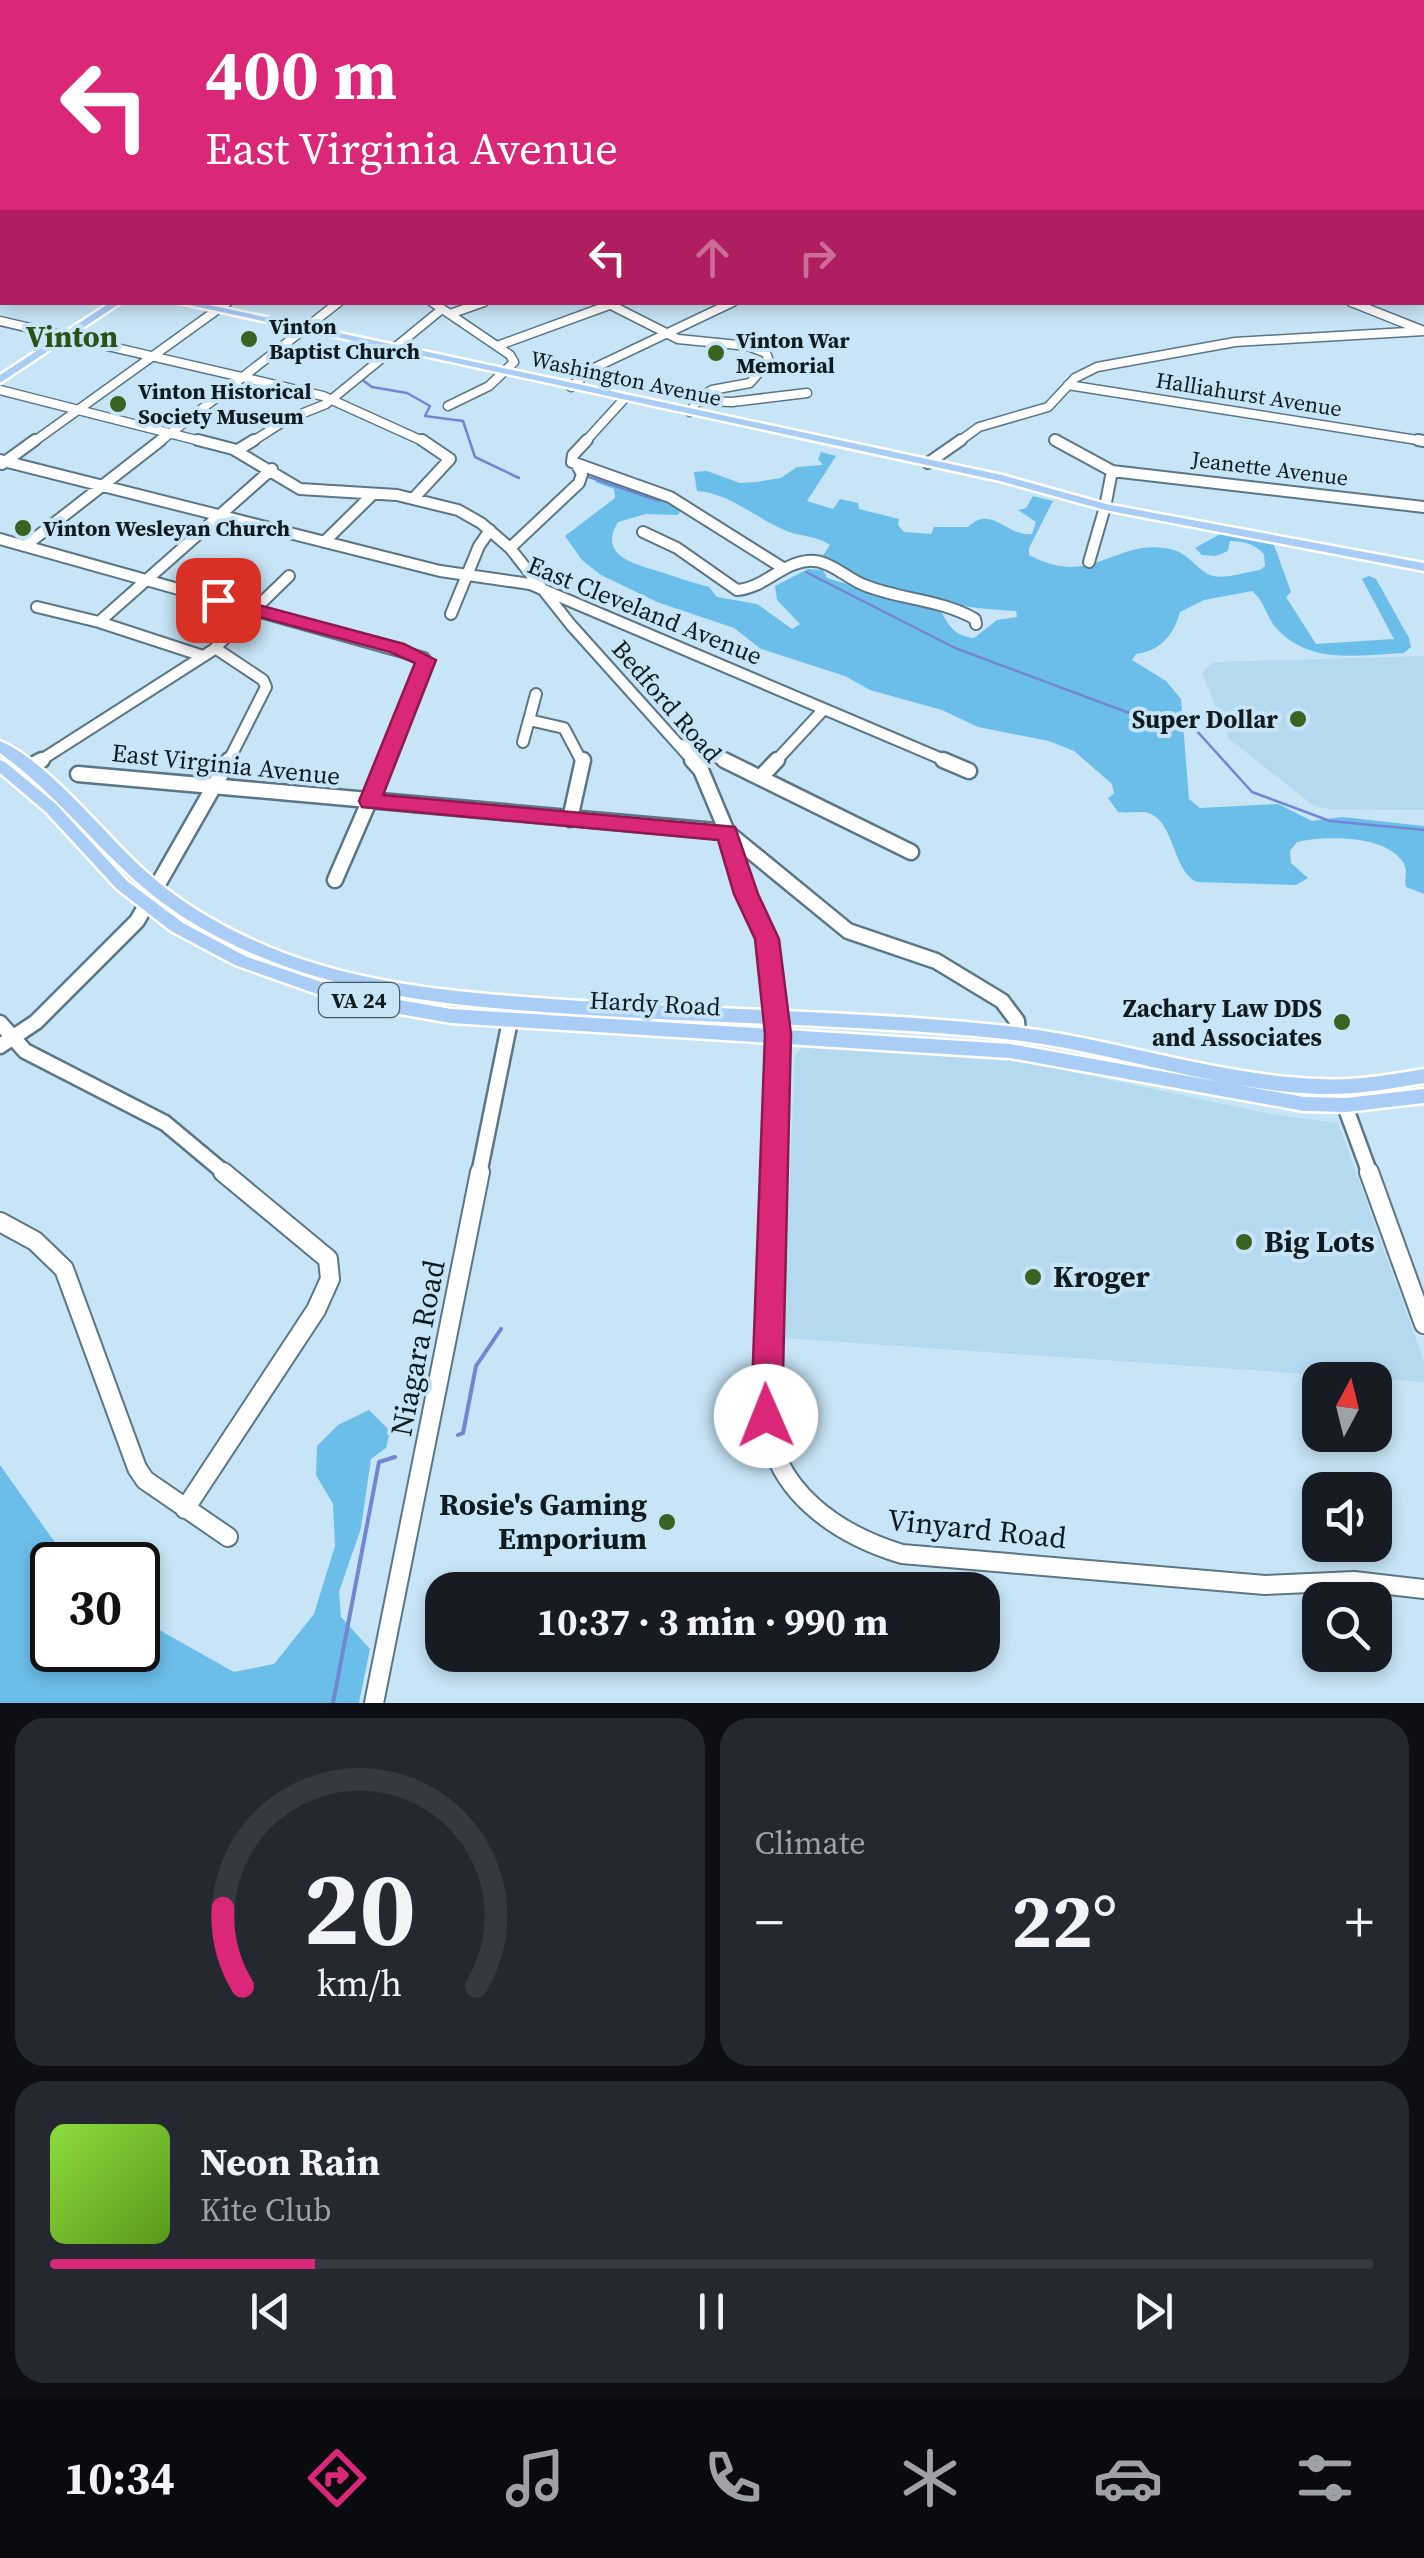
<!DOCTYPE html>
<meta charset="utf-8">
<style>
:root{--surface:#171b24;--page:#242831;--text:#f1f3f6;--muted:#9ea1a6;--line:#363941;--accent:#db2777}
body{margin:0;font-family:"Source Serif 4",serif;background:var(--page);color:var(--text);height:100vh;display:flex;flex-direction:column;font-size:38px;white-space:nowrap}
*{box-sizing:border-box;margin:0}
p{font-size:32px;color:var(--muted)}
.icon{flex:none;width:55px;height:55px;fill:none;stroke:currentColor;stroke-width:2;stroke-linecap:round;stroke-linejoin:round}
.map{position:relative;height:1703px;overflow:hidden}
.details{display:flex;flex-direction:column;gap:15px;padding:15px;background:#0d0f14;flex:1}
.details>*{flex:none}
.banner{position:absolute;left:0px;top:0px;width:1425px;height:305px;box-shadow:0 5px 15px #0003;background:#db2777;color:#fff;overflow:hidden}
.needle{width:65px;rotate:7deg}
.buttons{position:absolute;left:1302px;top:1362px;display:grid;gap:20px}
.buttons a{display:grid;place-items:center;width:90px;height:90px;border-radius:20px;background:var(--surface);box-shadow:0 5px 15px #0003;font-size:50px}
.speed{position:absolute;left:30px;top:1542px;display:flex;gap:20px;font-size:50px;font-weight:700;text-align:center}
.speed>*{display:grid;place-content:center;width:130px;height:130px;border-radius:50%;background:var(--surface);box-shadow:0 5px 15px #0003;line-height:1}
.speed .limit{border:5px solid #111;border-radius:15px;background:#fff;color:#111}
.pin{position:absolute;display:grid;place-items:center;width:85px;height:85px;color:#fff;margin:-42px;border-radius:20px;box-shadow:0 5px 15px #0006}
.me{position:absolute;width:110px;margin:-55px;rotate:359deg;stroke-linejoin:round;filter:drop-shadow(0 0 8px #0008)}
.turn{display:flex;align-items:center;gap:35px;height:210px;padding:0 40px;font-size:45px}
.turn .icon{width:130px;height:130px;stroke-width:2.5}
.turn b{display:block;font-size:70px;line-height:85px}
.lanes{display:flex;align-items:center;height:95px;padding:0 40px;background:#0003;justify-content:center;gap:50px;direction:ltr}
.lanes .off{opacity:.35}
.big{font-size:75px;font-weight:700;line-height:1.1}
.details .card{flex:1;display:flex;flex-direction:column;justify-content:center;gap:15px;min-width:0;padding:0 35px;border-radius:30px;background:var(--page)}
.details .dial{align-items:center;gap:0}
.dial svg{height:260px;overflow:visible;fill:none;stroke:var(--line);stroke-width:7;stroke-linecap:round;text-anchor:middle}
.dial text{fill:var(--text);stroke:none}
.song{display:flex;align-items:center;gap:30px}
.cover{width:120px;height:120px;border-radius:15px;background:linear-gradient(135deg,hsl(90 70% 55%),hsl(90 70% 35%))}
.played{height:10px;border-radius:5px;background:linear-gradient(90deg,var(--accent) 20%,var(--line) 20%)}
.keys{display:flex;justify-content:space-around;direction:ltr}
.heat{display:flex;justify-content:space-between;align-items:center;font-size:55px;direction:ltr}
.details .tiles{flex:1;display:grid;gap:15px;grid-template-columns:1fr 1fr}
.card:last-child{grid-column:span 2}
.trip{position:absolute;left:425px;top:1572px;width:575px;height:100px;border-radius:30px;background:var(--surface);box-shadow:0 5px 15px #0003;font-weight:700;line-height:100px;text-align:center}
.tabs{display:flex;height:160px;justify-content:space-around;align-items:center;background:#090b0e;color:var(--muted)}
.tabs .icon{width:70px;height:70px}
.tabs .active{color:var(--accent)}
.tabs b{font-size:45px;color:var(--text)}
.map>svg:first-child{display:block}
.built{fill:#b5d9ef}
.green{fill:#6bbee9}
.lines{fill:none;stroke-linecap:round;stroke-linejoin:round}
.stream-far1{stroke:#7386d1;stroke-width:2.5}
.stream{stroke:#7386d1;stroke-width:4}
.minor-far4-casing{stroke:#5b7686;stroke-width:9}
.minor-far3-casing{stroke:#5b7686;stroke-width:11}
.minor-far2-casing{stroke:#5b7686;stroke-width:14}
.minor-far1-casing{stroke:#5b7686;stroke-width:19}
.minor-casing{stroke:#5b7686;stroke-width:22}
.major-casing{stroke:#fff;stroke-width:5}
.minor-far4{stroke:#fff;stroke-width:6}
.minor-far3{stroke:#fff;stroke-width:8}
.minor-far2{stroke:#fff;stroke-width:10}
.minor-far1{stroke:#fff;stroke-width:14}
.minor{stroke:#fff;stroke-width:18}
.major{fill:#a9cdf5;fill-rule:evenodd}
.rail{stroke:#748995;stroke-width:2.5;stroke-dasharray:8 4;stroke-linecap:butt}
.route{fill:#db2777;stroke:#8e194d;stroke-width:2.5}
.poi-dot{fill:#386321;stroke:#c7e5f6;stroke-width:4}
.labels{text-anchor:middle;stroke-width:8;stroke-linejoin:round;paint-order:stroke}
.far-poi-label{font-size:22px;font-weight:bold;fill:#101b21;stroke:#c7e5f6;text-anchor:start}
.far-street-label{font-size:22px;fill:#101b21;stroke:#c7e5f6}
.shield{fill:#c7e5f6;stroke:#475861;stroke-width:2.5}
.shield-label{font-size:22px;font-weight:bold;fill:#101b21}
.street-label{font-size:25px;fill:#101b21;stroke:#c7e5f6}
.poi-label{font-size:25px;font-weight:bold;fill:#101b21;stroke:#c7e5f6;text-anchor:end}
.far-district-label{font-size:30px;font-weight:bold;fill:#2b5215;stroke:#c7e5f6}
.near-poi-label{font-size:30px;font-weight:bold;fill:#101b21;stroke:#c7e5f6;text-anchor:start}
.near-street-label{font-size:30px;fill:#101b21;stroke:#c7e5f6}
</style>
<div class="map">
<svg width="1424" height="1703" viewBox="0 0 1424 1703">
<rect width="100%" height="100%" fill="#c7e5f6"/>
<path class="built" d="M1424,656V810L1328,809L1313,805L1229,739L1202,673L1214,662Z
M803,1046L1031,1063L1270,1114L1338,1123L1424,1361V1382L783,1338L795,1056Z"/>
<path class="green" d="M821,452L836,456L807,501L833,509L840,499L858,503L859,509L899,519L898,525L904,532L931,534L934,527H968C992,504 1006,537 1032,534L1036,522L1018,510L1026,508L1033,496L1053,501L1029,548V555C1095,590 1115,535 1174,550C1189,554 1200,573 1213,576C1225,579 1247,572 1260,570L1265,566L1264,554C1254,544 1244,541 1230,541L1228,551L1216,556L1202,555L1195,548L1222,533L1274,545L1291,592L1286,597L1316,644L1394,639L1362,579L1369,576L1376,579L1409,638L1411,647L1404,653C1359,655 1312,665 1278,630C1266,618 1265,601 1252,591L1204,600L1180,612C1174,635 1160,651 1136,654L1132,660L1166,681L1181,699L1189,799L1200,808L1278,804L1312,821L1342,817L1424,826V894L1406,887C1404,878 1408,872 1404,864C1387,834 1325,836 1297,842L1290,851L1291,863L1308,878L1296,885L1197,882C1171,870 1175,816 1144,812C1136,812 1127,813 1118,812L1108,798L1114,794L1112,784L1074,751L1049,741L978,727L942,710L870,690L845,676L761,649L734,628L657,602L601,575L582,560L565,536L615,498L614,489L595,482L603,477L651,492L681,510L678,515L646,514L618,522C596,558 639,565 664,573C679,578 694,583 709,587L717,597L757,604L792,629L800,624L777,600L775,586L808,569L823,570L827,578L942,613C950,628 956,636 974,638L997,620L1017,617L1016,611C948,608 880,592 822,557L830,545C817,536 806,537 792,533C760,522 731,493 697,491L694,472L707,471L740,483L756,482L781,478L797,467L823,465L818,459Z
M369,1410L390,1431L386,1448L371,1459L361,1528L339,1592L341,1617L370,1649L359,1703H0V1465L71,1565H52V1650H138V1618L234,1672L274,1664L314,1614L335,1546L333,1504L316,1475L317,1446L338,1425Z"/>
<g class="lines">
<path class="stream-far1" d="M1062,2L1071,0
M361,379L372,387L407,393L430,406L425,416L463,421L475,457L519,478
M589,477L659,501
M806,572L955,648L1164,726L1196,730L1252,792L1330,821L1424,830"/>
<path class="stream" d="M458,1435L463,1433L476,1366L501,1329
M333,1703L379,1462L395,1457"/>
<g class="minor-far4-casing">
<path id="minor-far4" d="M785,0L795,2
M244,2L261,0
M447,2L524,0"/>
</g>
<g class="minor-far3-casing">
<path id="minor-far3" d="M432,302L510,355L514,362L489,386L448,406
M605,302L678,339L748,346L766,353L769,361L750,383L712,390L700,397L690,412
M1351,302L1424,331
M450,314L484,302
M0,321L323,396L427,443
M497,346L612,304
M1068,385L1424,441
M571,387L592,369L733,302
M0,390L208,443
M700,401L732,402L807,393
M1055,440L1060,443
M32,443L228,302
M158,443L339,302
M250,443L286,420L326,404L442,309
M584,443L625,398
M957,443L979,427L1048,407L1075,378L1097,367L1235,342L1424,331"/>
</g>
<g class="minor-far2-casing">
<path id="minor-far2" d="M198,440L233,449L300,489L397,495L458,510L481,523L510,548L571,625L694,762
M587,440L573,455L572,462L670,497L783,568
M1055,440L1112,471
M1418,440L1424,441
M236,451L254,440
M0,460L440,571L530,584L949,762
M928,463L961,440
M2,464L35,440
M1112,471L1424,507
M413,499L450,459L422,440
M1106,502L1112,471
M643,532L677,548L737,590C764,588 782,563 808,561C829,559 846,578 864,585C901,600 940,599 975,619L976,624
M0,539L424,658L427,664L424,674L386,762
M324,542L373,494
M25,546L161,440
M510,548L579,483L582,474L578,467
M1089,562L1105,507
M37,607L99,622L203,656
M451,614L479,546L490,530
M99,622L272,469
M215,648L263,680L266,687L228,762
M529,720L564,728L582,762
M523,742L536,694
M681,745L730,762
M38,762L213,650L289,576
M775,762L824,709"/>
</g>
<g class="minor-far1-casing">
<path id="minor-far1" d="M692,760L701,770L727,832L848,931L936,961L1002,1001L1017,1021L1018,1033L1010,1051
M724,760L911,852
M943,760L969,771
M78,774L727,832
M13,775L42,760
M761,777L777,760
M570,819L583,760
M727,832L746,894L767,939L778,1034L774,1174
M335,880L387,760
M0,1023L25,1051L165,1123L226,1174
M0,1046L36,1022L137,921L229,760
M1338,1087L1370,1174
M479,1174L512,1011"/>
</g>
<g class="minor-casing">
<path id="minor" d="M774,1172C772,1225 770,1279 769,1332C768,1359 763,1389 766,1416C773,1491 836,1534 902,1554L1265,1585L1354,1581L1424,1589
M1369,1172L1424,1324
M0,1222L35,1241L64,1269L137,1468L145,1480L228,1537
M185,1509L316,1310L330,1279L328,1259L223,1172
M374,1703L480,1172"/>
</g>
<g class="major-casing">
<path id="major" d="M0,72H2V78H0Z
M111,302H122L0,383V375Z
M175,302H195L1002,475L1106,504L1424,563V571L1105,510L1000,481Z
M0,741C46,760 103,832 141,867C178,902 222,927 269,947C368,988 476,994 581,1001C720,1010 859,1011 997,1025C1106,1035 1210,1075 1319,1079C1354,1081 1389,1075 1424,1069V1083C1389,1089 1354,1095 1319,1094C1212,1090 1111,1050 1005,1039C866,1025 727,1024 588,1015C477,1008 365,1000 261,957C219,940 178,917 144,888C94,845 54,792 0,753Z
M0,760L5,762L56,804L127,881L183,923L247,957L348,991L451,1009L1010,1044L1304,1097L1346,1098L1424,1089V1103L1346,1112L1304,1111L1010,1058L451,1023L348,1005L235,965L171,931L117,889L46,812L0,773Z"/>
</g>
<use href="#minor-far4" class="minor-far4"/>
<use href="#minor-far3" class="minor-far3"/>
<use href="#minor-far2" class="minor-far2"/>
<use href="#minor-far1" class="minor-far1"/>
<use href="#minor" class="minor"/>
<use href="#major" class="major"/>
<path class="rail" d="M971,2L979,0"/>
</g>
<path class="route" d="M218,594L404,644L436,660L383,795L735,827L758,894L779,939L791,1034L782,1416L778,1427L766,1432L755,1427L751,1416L765,1034L755,939L734,894L718,840L362,807L359,801L415,663L390,652L211,604V595Z"/>
<g class="poi-dot">
<circle cx="249" cy="339" r="10"/>
<circle cx="716" cy="353" r="10"/>
<circle cx="118" cy="404" r="10"/>
<circle cx="23" cy="528" r="10"/>
<circle cx="1298" cy="719" r="10"/>
<circle cx="1342" cy="1022" r="10"/>
<circle cx="1244" cy="1242" r="10"/>
<circle cx="1033" cy="1277" r="10"/>
<circle cx="667" cy="1522" r="10"/>
</g>
<g class="labels">
<g class="far-poi-label">
<text x="269" y="334">Vinton<tspan x="269" dy="25">Baptist Church</tspan></text>
<text x="736" y="348">Vinton War<tspan x="736" dy="25">Memorial</tspan></text>
<text x="138" y="399">Vinton Historical<tspan x="138" dy="25">Society Museum</tspan></text>
<text x="43" y="536">Vinton Wesleyan Church</text>
</g>
<g class="far-street-label">
<text transform="translate(626 378) rotate(12)" y="8">Washington Avenue</text>
<text transform="translate(1249 394) rotate(9)" y="8">Halliahurst Avenue</text>
<text transform="translate(1270 468) rotate(7)" y="8">Jeanette Avenue</text>
</g>
<rect class="shield" x="319" y="983" width="80" height="34" rx="8"/>
<g class="shield-label">
<text x="359" y="1008">VA 24</text>
</g>
<g class="street-label">
<text transform="translate(645 610) rotate(22)" y="9">East Cleveland Avenue</text>
<text transform="translate(667 701) rotate(49)" y="9">Bedford Road</text>
<text transform="translate(226 764) rotate(6)" y="9">East Virginia Avenue</text>
<text transform="translate(655 1003) rotate(3)" y="9">Hardy Road</text>
</g>
<g class="poi-label">
<text x="1278" y="728">Super Dollar</text>
<text x="1322" y="1017">Zachary Law DDS<tspan x="1322" dy="29">and Associates</tspan></text>
</g>
<g class="far-district-label">
<text x="72" y="347">Vinton</text>
</g>
<g class="near-poi-label">
<text x="1264" y="1252">Big Lots</text>
<text x="1053" y="1287">Kroger</text>
<text x="647" y="1515" text-anchor="end">Rosie's Gaming<tspan x="647" dy="34">Emporium</tspan></text>
</g>
<g class="near-street-label">
<text transform="translate(418 1348) rotate(-79)" y="10">Niagara Road</text>
<text transform="translate(977 1529) rotate(6)" y="10">Vinyard Road</text>
</g>
</g>
</svg>
<div class="buttons">
<a><svg class="needle" viewBox="-14 -14 28 28"><path d="M0-13l5 13h-10z" fill="#e53935"/><path d="M0 13l5-13h-10z" fill="#9ea1a6"/></svg></a>
<a><svg class="icon" aria-label="sound" viewBox="0 0 24 24"><path d="M4 9h4l5-4v14l-5-4H4zM17 9q2 3 0 6"/></svg></a>
<a><svg class="icon" aria-label="search" viewBox="0 0 24 24"><circle cx="10" cy="10" r="6"/><path d="M15 15l6 6"/></svg></a>
</div>
<div class="speed"><div class="limit">30</div></div>
<div class="pin" style="left:218px;top:600px;background:#d93025"><svg class="icon" aria-label="arrive" viewBox="0 0 24 24"><path d="M6 21V4h12l-3 4 3 4H6"/></svg></div>
<svg class="me" style="left:766px;top:1416px" viewBox="-20 -20 40 40"><circle r="19" fill="#fff"/><path d="M0-13L10 11 0 6-10 11z" fill="#db2777"/></svg>
<div class="trip">10:37 · 3 min · 990 m</div>
<div class="banner">
<div class="turn"><svg class="icon" aria-label="left" viewBox="0 0 24 24"><path d="M17 20v-9H6M10 6l-5 5 5 5"/></svg><div><b>400 m</b>East Virginia Avenue</div></div>
<div class="lanes"><svg class="icon" aria-label="left" viewBox="0 0 24 24"><path d="M17 20v-9H6M10 6l-5 5 5 5"/></svg><svg class="icon off" aria-label="ahead" viewBox="0 0 24 24"><path d="M12 20V5M6 11l6-6 6 6"/></svg><svg class="icon off" aria-label="right" viewBox="0 0 24 24"><path d="M7 20v-9h11M14 6l5 5-5 5"/></svg></div>
</div>
</div>
<section class="details">
<div class="tiles">
<div class="card dial"><svg viewBox="0 0 100 80">
<path d="M14 69A42 42 0 1 1 86 69"/>
<path d="M14 69A42 42 0 0 1 8 45" stroke="#db2777"/>
<text x="50" y="56" font-size="32" font-weight="700">20</text>
<text x="50" y="72" font-size="11">km/h</text>
</svg></div>
<div class="card"><p>Climate</p>
<div class="heat"><a>−</a><b class="big">22°</b><a>+</a></div>
</div>
<div class="card">
<div class="song"><i class="cover"></i><div><b>Neon Rain</b><p>Kite Club</p></div></div>
<div class="played"></div>
<div class="keys"><svg class="icon" aria-label="previous" viewBox="0 0 24 24"><path d="M18 5L8 12l10 7zM5 5v14"/></svg><svg class="icon" aria-label="pause" viewBox="0 0 24 24"><path d="M8 5v14M16 5v14"/></svg><svg class="icon" aria-label="next" viewBox="0 0 24 24"><path d="M6 5l10 7-10 7zM19 5v14"/></svg></div>
</div>
</div>
</section>
<nav class="tabs">
<b>10:34</b>
<svg class="icon active" aria-label="directions" viewBox="0 0 24 24"><path d="M12 3l9 9-9 9-9-9zM9 14v-3h6M13 9l2 2-2 2"/></svg>
<svg class="icon" aria-label="music" viewBox="0 0 24 24"><path d="M9 18V5l10-2v13"/><circle cx="6" cy="18" r="3"/><circle cx="16" cy="16" r="3"/></svg>
<svg class="icon" aria-label="phone" viewBox="0 0 24 24"><path d="M5 4h4l2 5-3 2q2 4 5 5l2-3 5 2v4C11 20 4 13 5 4z"/></svg>
<svg class="icon" aria-label="climate" viewBox="0 0 24 24"><path d="M12 3v18M4 7l16 10M4 17L20 7"/></svg>
<svg class="icon" aria-label="car" viewBox="0 0 24 24"><path d="M5 17H2v-5l4-1 3-4h7l3 4 3 1v5h-3M9 17h6M6 11h13"/><circle cx="7" cy="17" r="2"/><circle cx="17" cy="17" r="2"/></svg>
<svg class="icon" aria-label="filters" viewBox="0 0 24 24"><path d="M4 7h16M4 17h16"/><circle cx="9" cy="7" r="2"/><circle cx="15" cy="17" r="2"/></svg>
</nav>
